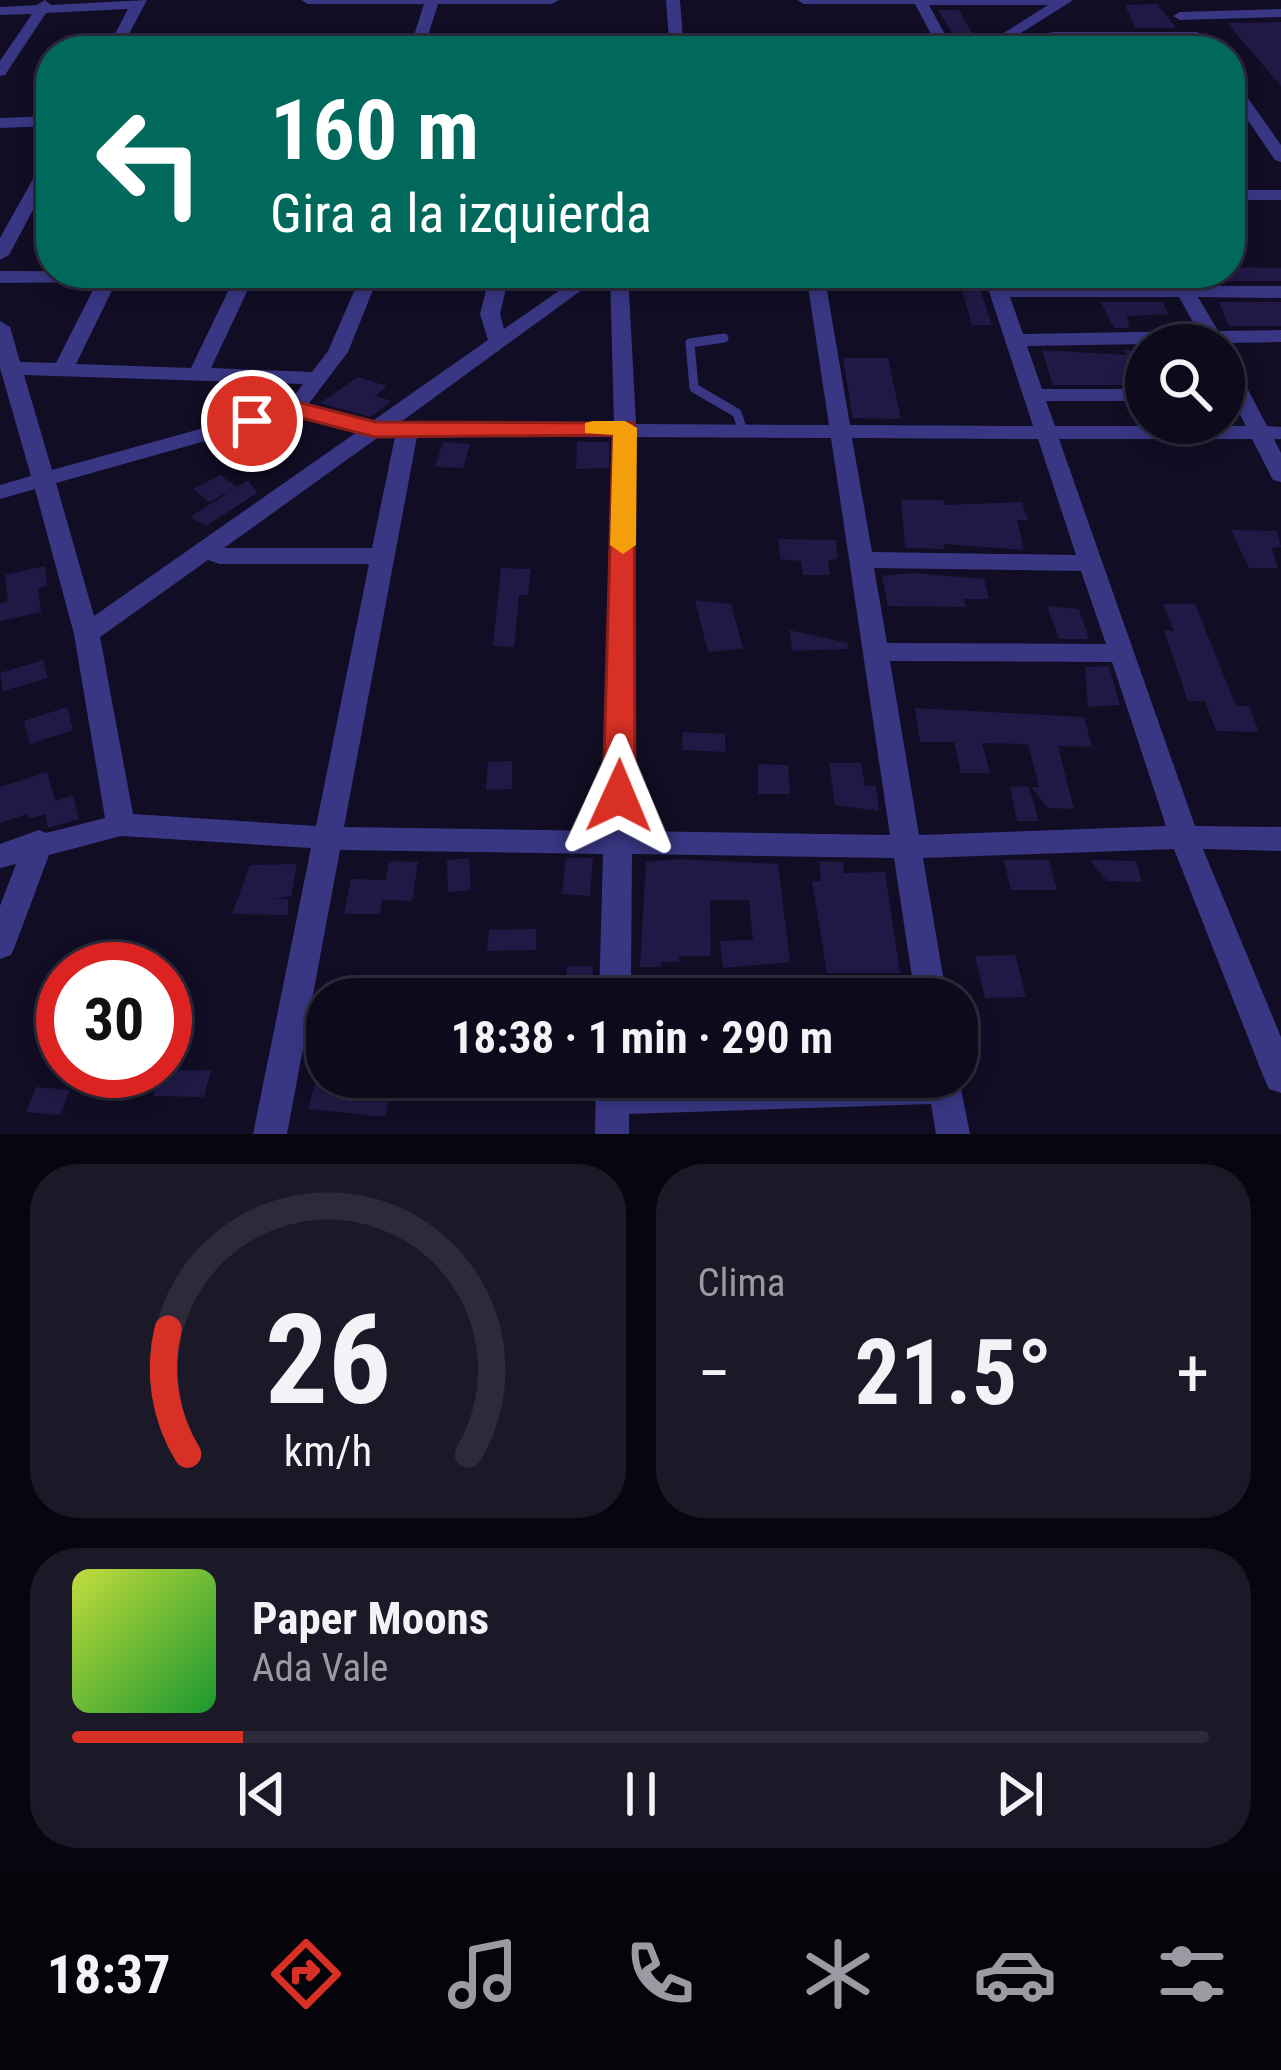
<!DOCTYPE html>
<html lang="es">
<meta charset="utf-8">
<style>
:root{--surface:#0d0a1b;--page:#1b1828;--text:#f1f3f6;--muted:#9a9aa3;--line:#2d2b3a;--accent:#d93025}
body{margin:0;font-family:"Roboto Condensed",sans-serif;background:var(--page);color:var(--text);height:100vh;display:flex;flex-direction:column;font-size:45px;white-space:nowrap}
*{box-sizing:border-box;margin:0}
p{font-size:39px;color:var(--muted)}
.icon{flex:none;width:66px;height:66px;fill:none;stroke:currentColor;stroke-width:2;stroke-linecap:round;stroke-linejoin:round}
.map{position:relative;height:1134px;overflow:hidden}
.sheet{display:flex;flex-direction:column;gap:30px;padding:30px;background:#07060f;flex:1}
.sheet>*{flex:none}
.guide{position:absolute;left:36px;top:36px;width:1209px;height:252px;border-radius:48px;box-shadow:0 6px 18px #0003,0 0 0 3px var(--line);background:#00695c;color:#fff;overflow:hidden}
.fabs{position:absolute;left:1125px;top:324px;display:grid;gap:24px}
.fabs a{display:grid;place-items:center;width:120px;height:120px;border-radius:50%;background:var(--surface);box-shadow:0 6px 18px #0003,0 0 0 3px var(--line);font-size:60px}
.speed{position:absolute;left:36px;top:942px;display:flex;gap:24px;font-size:60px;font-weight:700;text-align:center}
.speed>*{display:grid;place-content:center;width:156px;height:156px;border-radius:50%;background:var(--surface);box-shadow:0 6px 18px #0003,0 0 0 3px var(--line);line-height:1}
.speed .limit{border:18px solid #d22;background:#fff;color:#111}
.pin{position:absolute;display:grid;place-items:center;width:102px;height:102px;color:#fff;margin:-51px;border:6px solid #fff;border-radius:50%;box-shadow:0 3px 12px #0007}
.me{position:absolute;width:132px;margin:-66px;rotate:1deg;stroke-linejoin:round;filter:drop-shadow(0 0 9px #0008)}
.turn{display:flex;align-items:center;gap:42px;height:252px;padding:0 36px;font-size:54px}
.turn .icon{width:156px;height:156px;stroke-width:2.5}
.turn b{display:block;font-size:84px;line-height:102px}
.big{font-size:90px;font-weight:700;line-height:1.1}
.sheet .widget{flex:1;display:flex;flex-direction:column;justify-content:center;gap:18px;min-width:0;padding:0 42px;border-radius:48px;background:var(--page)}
.sheet .dial{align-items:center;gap:0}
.dial svg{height:312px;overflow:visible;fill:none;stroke:var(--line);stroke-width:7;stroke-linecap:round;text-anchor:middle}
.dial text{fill:var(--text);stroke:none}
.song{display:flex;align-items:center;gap:36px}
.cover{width:144px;height:144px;border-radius:18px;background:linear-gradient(135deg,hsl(70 70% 55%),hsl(130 70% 35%))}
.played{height:12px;border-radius:6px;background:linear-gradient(90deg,var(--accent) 15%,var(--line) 15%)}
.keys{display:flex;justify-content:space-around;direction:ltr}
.heat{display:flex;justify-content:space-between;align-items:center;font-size:66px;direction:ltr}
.sheet .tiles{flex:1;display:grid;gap:30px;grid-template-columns:1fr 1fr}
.widget:last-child{grid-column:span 2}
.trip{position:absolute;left:306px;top:978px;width:672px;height:120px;border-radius:48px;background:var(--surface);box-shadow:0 6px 18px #0003,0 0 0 3px var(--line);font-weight:700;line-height:120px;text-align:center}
.dock{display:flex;height:192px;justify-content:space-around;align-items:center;background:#05040b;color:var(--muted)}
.dock .icon{width:84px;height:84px}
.dock .active{color:var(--accent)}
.dock b{font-size:54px;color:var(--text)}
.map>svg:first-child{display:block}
.building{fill:#211945}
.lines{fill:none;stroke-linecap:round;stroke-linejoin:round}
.lane{stroke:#393784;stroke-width:9}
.street{fill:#393784;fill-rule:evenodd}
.route{fill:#d93025;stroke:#8d1f18;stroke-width:3}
.slow{fill:#f59e0b}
</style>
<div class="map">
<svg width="1281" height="1134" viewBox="0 0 1281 1134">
<rect width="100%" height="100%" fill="#110d24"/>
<path class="building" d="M1157,4L1176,28H1135L1125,5Z
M938,10H959L978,44L960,46Z
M1281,22V86L1227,23Z
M1230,267L1281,268V281H1204L1197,273H1230Z
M957,273H975L992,325H972Z
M1101,302H1162L1169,314L1127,316L1129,328H1114Z
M1219,302H1281V326H1229Z
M1124,349L1146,355V385H1053L1042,350L1127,355Z
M843,358H888L901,419L853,418Z
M358,377L387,386L375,396L392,401L370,417L320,403Z
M443,442L470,444L463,468L435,467Z
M577,442H609V468L576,469Z
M220,475L237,487L248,480L257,493L206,526L190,517L236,488L209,502L193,489Z
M901,500H943L945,505L1022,502L1028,520H1017L1024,550L943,544L944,549L905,548Z
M1231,530L1277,531L1281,547L1272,548L1278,568H1249Z
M778,539L836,540L837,558L828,561L830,575H803L801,561L780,559Z
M45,566L47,586L38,588L41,612L0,621V603L8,601L5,575Z
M501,568L531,569L528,595H519L514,647L493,646Z
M912,573L984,579L989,599H963L966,607L888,606L882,576Z
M695,600L731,604L743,649L708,652Z
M1163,604H1195L1236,706H1249L1259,732L1216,731L1205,701H1188L1164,630L1174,631Z
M1047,606L1079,609L1089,639H1059Z
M789,630L848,643L847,649L793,651Z
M43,660L48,678L3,691L0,673Z
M1109,666L1120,705L1088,707L1085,667Z
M67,707L73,730L30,744L24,721Z
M915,708L1084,717L1092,747L1058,746L1074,809L1048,808L1031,787H1039L1028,744L982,743L990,773H961L954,742H920Z
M683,732L725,734V752L682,750Z
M512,761V789L486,790L488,762Z
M829,763H861L865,786H876L879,811L835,805Z
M758,764L788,765L790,794H758Z
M47,772L55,801L73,795L79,819L48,828L45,814L29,819L28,814L0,823V787Z
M1010,786L1029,787L1039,821H1017Z
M469,858L471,890L448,892L447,860Z
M566,858H593L590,896L562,894Z
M677,859L778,864L790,962L723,968L720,941L753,940L749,900H710L711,956H679V962H661V967H640L646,862Z
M1004,860H1049L1057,890H1011Z
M1090,860L1136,861L1142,882L1107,881Z
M389,861L418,862L412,901L382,900L380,914H344L351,879L386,880Z
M819,861L843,862L844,873L885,872L900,973H827L812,881H821Z
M297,864L291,896L274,899H288V915L232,914L250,865Z
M536,929V950L487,951L489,930Z
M1015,955L1026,997L985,998L975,956Z
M567,966H593L591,993L565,992Z
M211,1070L204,1097L153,1096L160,1071Z
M316,1080L392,1087L385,1117L308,1109Z
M36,1087L70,1090L60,1115L26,1112Z"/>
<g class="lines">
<path class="lane" d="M724,338L690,343L694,388L737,413L742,428"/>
<path class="street" d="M45,0L51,5L147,0L120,51H106L128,9L46,13L5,75L0,76V61L32,14L0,15V7L37,5Z
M301,0H559L552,4H438L423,51H409L424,4H308Z
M666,0H680L684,51H670Z
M797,0H1071L1072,1L992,51H975L1048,5H929L954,51H940L915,4H804Z
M1281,9V17L1180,20L1173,16L1180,12Z
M1053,32H1197L1204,36L1197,40L1048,39V33Z
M1230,78L1235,80L1281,145V162L1275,160L1230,94Z
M51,116V126L0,128V118Z
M51,156V176L9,255L0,260V238L43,161Z
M1230,190H1281V200H1230Z
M0,271L509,273L578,277L584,273H605L398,424H614L610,273H628L636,424L829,425L806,273H824L850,425L1033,426L983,273H1001L1006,285L1173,286L1166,273H1184L1192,286H1281V298L1198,297L1218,331L1281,330V342L1225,343L1224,348L1205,343L1027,346L1042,389H1146V401H1046L1055,426H1246L1224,383V357L1234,363L1267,426L1281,427V439H1274L1281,453V482L1273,480L1252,439H1059L1195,826L1281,827V851L1203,849L1281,1037V1093L1269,1089L1264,1078L1174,849L923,858L947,999H599L603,854L340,850L287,1134H253L311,848L121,836L49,855L15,946L11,955L0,959V906L16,864L0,868V844L39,830L46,833L105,818L74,634L35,489L0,499V485L31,476L0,368V321L10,327L20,362L56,363L97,282L0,283ZM359,280L328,351L312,372L211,368L252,281ZM377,280L488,283L480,314L488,340L371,422L307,406L348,352ZM233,281L191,368L76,364L116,282ZM507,284L563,288L504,329L500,314ZM1010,297H1179L1198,331L1023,334ZM24,375L303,384L287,405L52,470ZM294,416L357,432L94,616L56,483ZM380,436L395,437L372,548H224ZM417,437H614L604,831L344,827ZM636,437L831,438L890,835L632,831ZM852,438L1038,439L1076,555L872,552ZM208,560L220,564H369L316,826L133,814L100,637ZM874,568L1081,571L1106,644L887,643ZM890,661L1112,662L1166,826L919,835ZM632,854L894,858L912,977L631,978Z
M957,1069L970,1134H936L931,1104L629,1114V1134H595L596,1077H630V1083L957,1077Z"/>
</g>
<path class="route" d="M294,401L376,422L634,423L635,796L631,805H608L603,796L613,435L375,437L294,416L252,428L240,421Z"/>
<path class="slow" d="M593,421H625L637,428L636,545L623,554L610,545L613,435L585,433V423Z"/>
</svg>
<div class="fabs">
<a><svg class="icon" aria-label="search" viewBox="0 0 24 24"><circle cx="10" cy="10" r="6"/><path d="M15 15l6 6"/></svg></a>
</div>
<div class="speed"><div class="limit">30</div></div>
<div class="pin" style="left:252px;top:421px;background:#d93025"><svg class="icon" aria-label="arrive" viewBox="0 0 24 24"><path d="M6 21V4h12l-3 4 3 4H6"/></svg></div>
<svg class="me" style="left:619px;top:796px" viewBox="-20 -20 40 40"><path d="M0-17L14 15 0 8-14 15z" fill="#d93025" stroke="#fff" stroke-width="4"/></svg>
<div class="trip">18:38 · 1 min · 290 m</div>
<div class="guide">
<div class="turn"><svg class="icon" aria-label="left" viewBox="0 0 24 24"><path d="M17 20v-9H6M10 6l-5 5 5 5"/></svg><div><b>160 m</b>Gira a la izquierda</div></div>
</div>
</div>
<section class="sheet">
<div class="tiles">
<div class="widget dial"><svg viewBox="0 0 100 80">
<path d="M14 69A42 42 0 1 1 86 69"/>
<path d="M14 69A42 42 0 0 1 9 37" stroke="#d93025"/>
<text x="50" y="56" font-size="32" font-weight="700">26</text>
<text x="50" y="72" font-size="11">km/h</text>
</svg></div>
<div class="widget"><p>Clima</p>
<div class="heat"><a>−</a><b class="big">21.5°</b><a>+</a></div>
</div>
<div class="widget">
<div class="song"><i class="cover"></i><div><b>Paper Moons</b><p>Ada Vale</p></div></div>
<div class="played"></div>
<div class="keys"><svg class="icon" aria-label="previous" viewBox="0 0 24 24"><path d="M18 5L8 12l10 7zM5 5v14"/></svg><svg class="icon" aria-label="pause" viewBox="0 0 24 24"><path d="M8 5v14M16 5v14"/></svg><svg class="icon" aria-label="next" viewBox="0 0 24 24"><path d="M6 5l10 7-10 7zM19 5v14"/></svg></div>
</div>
</div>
</section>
<nav class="dock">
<b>18:37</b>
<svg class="icon active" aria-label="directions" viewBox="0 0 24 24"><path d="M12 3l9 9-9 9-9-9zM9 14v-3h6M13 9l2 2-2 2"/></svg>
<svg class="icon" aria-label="music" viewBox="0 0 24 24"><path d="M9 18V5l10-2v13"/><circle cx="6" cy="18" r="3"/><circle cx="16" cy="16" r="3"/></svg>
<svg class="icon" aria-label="phone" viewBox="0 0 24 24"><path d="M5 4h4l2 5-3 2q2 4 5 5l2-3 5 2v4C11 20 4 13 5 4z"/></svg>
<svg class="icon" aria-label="climate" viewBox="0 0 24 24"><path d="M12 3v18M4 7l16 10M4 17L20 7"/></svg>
<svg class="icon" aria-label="car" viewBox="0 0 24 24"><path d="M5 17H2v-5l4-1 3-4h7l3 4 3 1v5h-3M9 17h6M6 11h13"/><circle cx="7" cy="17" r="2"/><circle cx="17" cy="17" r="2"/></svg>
<svg class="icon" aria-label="filters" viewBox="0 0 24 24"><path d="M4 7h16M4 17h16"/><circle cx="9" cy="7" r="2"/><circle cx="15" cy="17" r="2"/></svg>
</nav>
